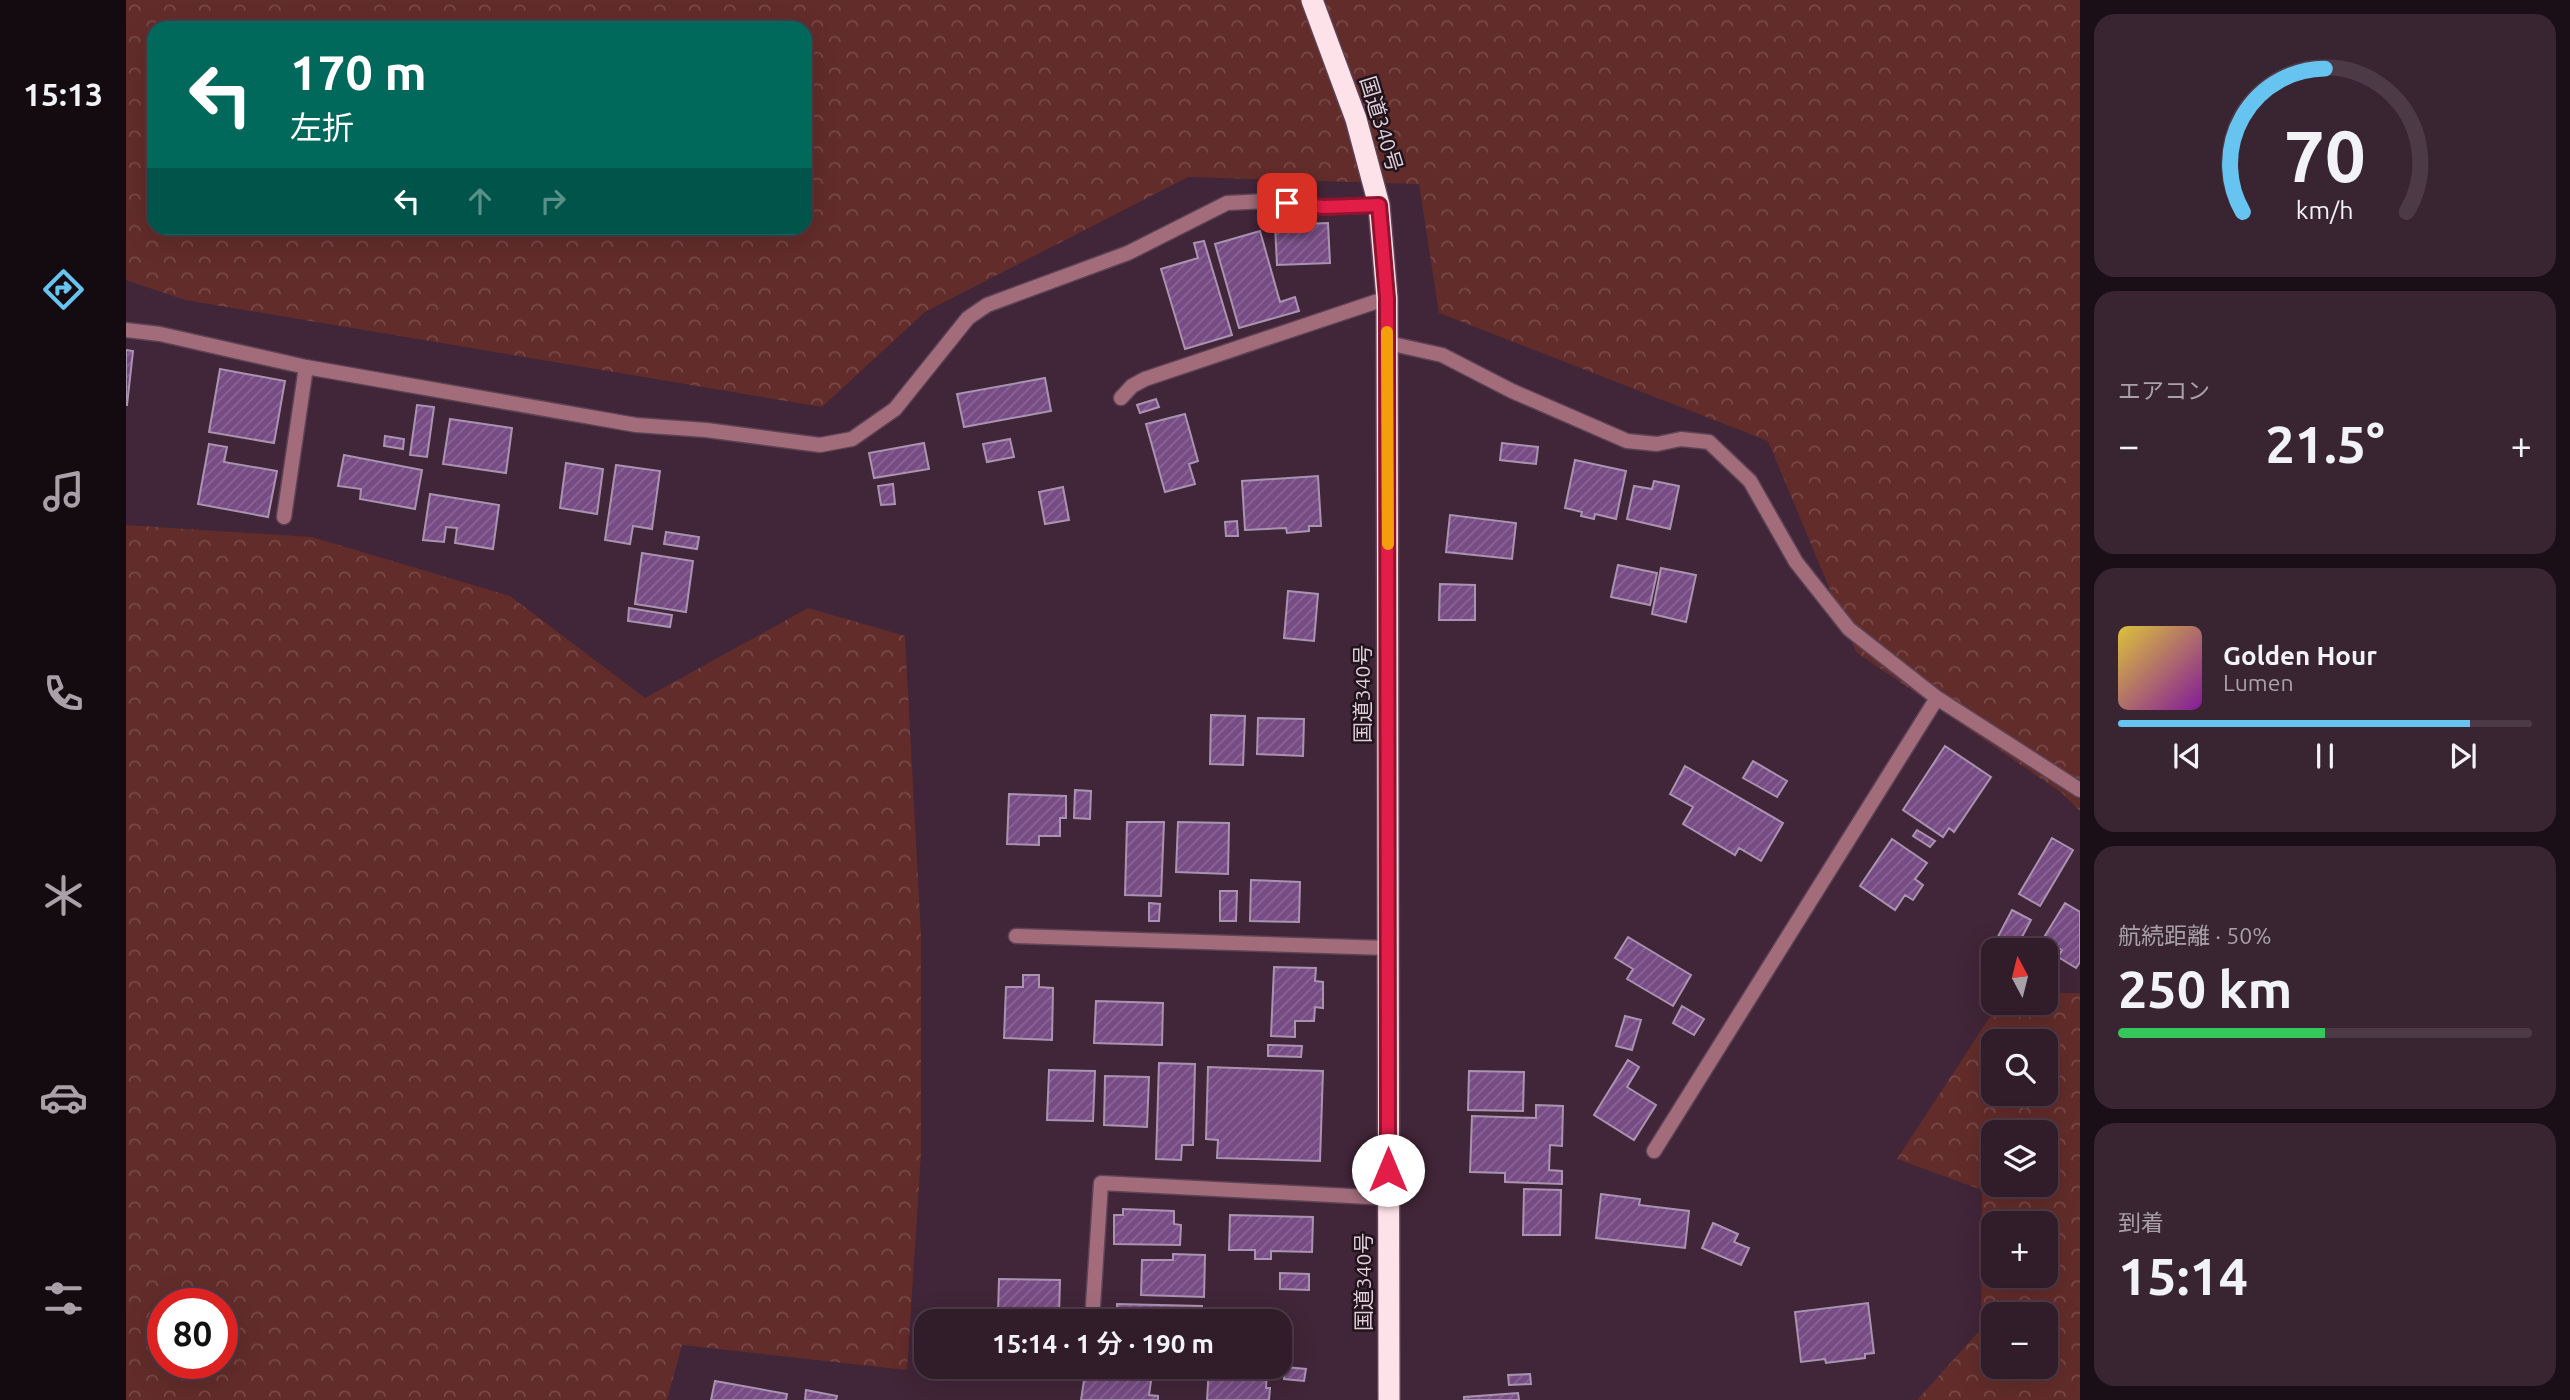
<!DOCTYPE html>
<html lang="ja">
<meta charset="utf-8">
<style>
:root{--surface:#311c2a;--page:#392532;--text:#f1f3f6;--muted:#a8a1a8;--line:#4c3a47;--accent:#67c4f0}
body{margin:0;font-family:Ubuntu,"Noto Sans JP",sans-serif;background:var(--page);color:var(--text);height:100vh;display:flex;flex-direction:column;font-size:26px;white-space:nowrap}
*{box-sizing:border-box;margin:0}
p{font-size:23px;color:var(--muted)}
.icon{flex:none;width:38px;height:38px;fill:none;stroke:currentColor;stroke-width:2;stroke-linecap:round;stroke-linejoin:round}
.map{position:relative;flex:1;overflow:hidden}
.drawer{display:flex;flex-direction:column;gap:14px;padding:14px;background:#1b0f17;width:490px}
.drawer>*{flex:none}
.banner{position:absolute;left:21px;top:21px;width:665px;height:214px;border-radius:21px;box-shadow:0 7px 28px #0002,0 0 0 2px var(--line);background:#00695c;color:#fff;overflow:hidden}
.needle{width:46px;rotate:353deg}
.controls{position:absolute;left:1855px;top:938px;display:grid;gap:14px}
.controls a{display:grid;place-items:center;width:77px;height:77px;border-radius:14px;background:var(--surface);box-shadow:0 7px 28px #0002,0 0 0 2px var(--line);font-size:35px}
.speed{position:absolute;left:21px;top:1288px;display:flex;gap:14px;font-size:35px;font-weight:700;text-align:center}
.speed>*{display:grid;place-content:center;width:91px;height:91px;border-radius:50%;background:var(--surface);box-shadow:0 7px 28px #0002,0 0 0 2px var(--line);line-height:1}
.speed .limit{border:10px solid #d22;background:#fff;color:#111}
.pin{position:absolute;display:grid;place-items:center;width:60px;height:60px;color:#fff;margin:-30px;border-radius:14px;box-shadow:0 4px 10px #0006}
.me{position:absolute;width:77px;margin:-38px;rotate:0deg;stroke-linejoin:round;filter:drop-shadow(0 0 5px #0008)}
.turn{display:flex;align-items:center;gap:24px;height:147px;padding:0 28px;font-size:32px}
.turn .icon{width:91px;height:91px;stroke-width:2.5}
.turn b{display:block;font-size:49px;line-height:60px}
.lanes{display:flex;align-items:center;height:66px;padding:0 28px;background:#0003;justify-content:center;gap:35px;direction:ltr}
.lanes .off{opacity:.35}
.big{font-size:52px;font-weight:600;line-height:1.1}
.drawer .widget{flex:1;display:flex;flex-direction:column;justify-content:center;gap:10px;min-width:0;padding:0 24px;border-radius:21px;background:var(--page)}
.drawer .dial{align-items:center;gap:0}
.dial svg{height:182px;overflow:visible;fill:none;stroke:var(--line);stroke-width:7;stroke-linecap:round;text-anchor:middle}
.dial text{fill:var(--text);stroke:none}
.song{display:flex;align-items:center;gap:21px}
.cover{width:84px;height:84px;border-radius:10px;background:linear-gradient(135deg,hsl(50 70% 55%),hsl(290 70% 35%))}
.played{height:7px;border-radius:4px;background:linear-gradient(90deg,var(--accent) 85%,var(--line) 85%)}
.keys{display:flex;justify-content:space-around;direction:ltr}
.heat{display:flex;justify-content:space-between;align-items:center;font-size:38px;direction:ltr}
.charge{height:10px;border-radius:5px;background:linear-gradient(90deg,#34c759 50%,var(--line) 0)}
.trip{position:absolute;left:788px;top:1309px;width:378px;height:70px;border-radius:21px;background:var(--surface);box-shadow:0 7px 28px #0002,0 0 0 2px var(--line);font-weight:600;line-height:70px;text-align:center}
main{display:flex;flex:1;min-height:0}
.tab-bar{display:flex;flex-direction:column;width:126px;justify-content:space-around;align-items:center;background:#140b11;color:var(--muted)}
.tab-bar .icon{width:49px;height:49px}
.tab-bar .selected{color:var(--accent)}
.tab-bar b{font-size:32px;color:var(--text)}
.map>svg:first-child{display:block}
.forest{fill:url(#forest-crowns);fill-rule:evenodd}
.building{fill:url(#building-hatch);stroke:#aa93b1;stroke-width:2}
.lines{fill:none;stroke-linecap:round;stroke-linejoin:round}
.street-casing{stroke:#5d4355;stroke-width:17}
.highway-casing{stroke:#5d4355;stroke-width:24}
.street{stroke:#a26c7b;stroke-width:14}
.highway{stroke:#fee2e9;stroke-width:21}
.route-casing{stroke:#92132f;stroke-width:18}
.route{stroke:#e11d48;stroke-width:12}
.slow{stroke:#f59e0b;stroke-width:12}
.labels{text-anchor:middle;stroke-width:5;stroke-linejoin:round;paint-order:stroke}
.street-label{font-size:21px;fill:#dfcdd8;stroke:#20131b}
</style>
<main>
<nav class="tab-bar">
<b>15:13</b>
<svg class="icon selected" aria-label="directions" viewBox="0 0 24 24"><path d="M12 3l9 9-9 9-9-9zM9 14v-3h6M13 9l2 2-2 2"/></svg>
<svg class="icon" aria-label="music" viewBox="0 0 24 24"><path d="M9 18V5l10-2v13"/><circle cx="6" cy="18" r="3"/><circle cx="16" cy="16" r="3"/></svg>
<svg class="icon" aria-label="phone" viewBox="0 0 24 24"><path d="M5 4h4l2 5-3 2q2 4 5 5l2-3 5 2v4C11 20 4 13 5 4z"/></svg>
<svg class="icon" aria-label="climate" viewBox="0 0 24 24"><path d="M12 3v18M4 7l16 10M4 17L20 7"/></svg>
<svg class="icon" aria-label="car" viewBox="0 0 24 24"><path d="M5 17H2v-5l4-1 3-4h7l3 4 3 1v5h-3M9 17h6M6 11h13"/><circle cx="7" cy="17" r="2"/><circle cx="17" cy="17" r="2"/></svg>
<svg class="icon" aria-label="filters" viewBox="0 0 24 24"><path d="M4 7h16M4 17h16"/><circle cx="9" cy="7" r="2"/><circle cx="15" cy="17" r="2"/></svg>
</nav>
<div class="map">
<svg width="1954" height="1400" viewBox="0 0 1954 1400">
<defs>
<pattern id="forest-crowns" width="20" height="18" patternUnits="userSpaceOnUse" patternTransform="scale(1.75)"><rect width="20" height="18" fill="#622c2a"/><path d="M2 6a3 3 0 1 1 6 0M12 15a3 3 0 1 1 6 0" fill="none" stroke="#784948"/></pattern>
<pattern id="building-hatch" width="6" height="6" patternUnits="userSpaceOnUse" patternTransform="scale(1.75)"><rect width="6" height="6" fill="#774c84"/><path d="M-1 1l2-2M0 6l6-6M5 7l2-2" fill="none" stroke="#8a6595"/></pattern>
</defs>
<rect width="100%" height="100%" fill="#412538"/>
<path class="forest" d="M0,0H1954V811L1936,793L1730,652L1642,441L1313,313L1293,184L1062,177L799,312L696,407L59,300L0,280ZM28,28H679V228H28Z
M0,525L186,537L384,596L519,698L682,608L779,636L795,936V1154L781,1370L556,1345L541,1400H0ZM37,1304H96V1363H37Z
M1920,993H1954V1400H1791L1855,1329L1856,1190L1771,1159L1873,1003H1920ZM1867,1041H1920V1094H1867ZM1867,1132H1920V1185H1867ZM1867,1223H1920V1276H1867ZM1867,1314H1920V1367H1867Z"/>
<path class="building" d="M1202,223L1204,263L1151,265L1149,225Z
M1134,231L1154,302L1169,297L1173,311L1113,328L1089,244Z
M1078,241L1106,335L1059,349L1035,269L1072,258L1068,243Z
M0,350L7,351L1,405H0Z
M94,369L159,381L148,443L83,432Z
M919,378L925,411L838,427L831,394Z
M1030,399L1033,407L1014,413L1011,405Z
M291,405L308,407L301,457L284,455Z
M1059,414L1072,461L1063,464L1069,484L1039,492L1020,424Z
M324,419L386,428L380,473L317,464Z
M259,436L278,439L277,449L258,446Z
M884,439L888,457L861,462L857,444Z
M798,443L803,469L748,478L743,453Z
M1376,443L1412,447L1410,464L1374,460Z
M83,444L101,447L98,462L151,471L142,517L72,504Z
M218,455L296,470L289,509L234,499L235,489L212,486Z
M1449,460L1500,471L1490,519L1469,514L1468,519L1455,516L1456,512L1439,508Z
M440,463L477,469L471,514L434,508Z
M490,465L534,471L526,529L507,526L504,544L479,540Z
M1192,476L1195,526H1183V531L1161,533L1160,528L1119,530L1116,481Z
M1528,481L1553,486L1544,529L1501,519L1508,486L1526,489Z
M767,484L769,504L755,505L752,486Z
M937,487L943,520L919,524L913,492Z
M304,494L373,505L367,549L329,543L331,528L320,527L318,542L297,540Z
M1324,515L1390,523L1386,559L1320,552Z
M1111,521L1112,536H1100L1099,522Z
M540,532L573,537L571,549L538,544Z
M516,553L567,561L560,612L509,604Z
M1492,565L1531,573L1524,605L1485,597Z
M1535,568L1570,575L1560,622L1526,614Z
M1314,584L1349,585V620H1313Z
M1162,591L1192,594L1188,641L1158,638Z
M503,608L546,615L544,627L502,621Z
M1085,715L1119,716L1117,765L1084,764Z
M1132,718L1178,719L1177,756L1131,754Z
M1819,746L1865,777L1828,832L1823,828L1817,837L1777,810Z
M1627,761L1661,781L1651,797L1617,778Z
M1559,766L1657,823L1635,861L1613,848L1609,855L1557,824L1567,807L1544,794Z
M949,790L965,791L964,819L948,818Z
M883,794L940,796V818H934V836H913V845L881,844Z
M1001,822H1038L1035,896L999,895Z
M1052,822L1103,823L1102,874L1050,872Z
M1791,830L1809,841L1804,847L1787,836Z
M1926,838L1947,850L1914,906L1893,894Z
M1766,839L1801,863L1789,879L1797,885L1787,900L1779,895L1769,910L1734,886Z
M1125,880L1174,882L1173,922L1124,921Z
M1094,891H1111L1110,921H1094Z
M1023,903L1034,904L1033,921H1023Z
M1939,903L1954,912V962L1950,968L1932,957L1936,950L1917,939Z
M1886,910L1905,920L1889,950H1870L1866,948Z
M1502,937L1565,975L1547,1006L1501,979L1507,969L1489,958Z
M1148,967L1190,968L1189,981L1197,982V1008L1189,1007L1188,1021H1169V1037L1145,1036Z
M897,975H913V987L927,988L926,1040L878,1038L880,987H897Z
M970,1001L1037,1003L1036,1045L968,1043Z
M1556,1006L1578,1019L1568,1035L1547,1023Z
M1499,1016L1515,1020L1506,1050L1490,1046Z
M1142,1045L1176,1046L1175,1057L1142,1056Z
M1502,1060L1513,1067L1501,1087L1530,1105L1508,1140L1468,1115Z
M1033,1063L1069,1064L1067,1145H1056L1055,1160L1030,1159Z
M1082,1067L1197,1071L1194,1161L1091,1158L1092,1140L1080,1139Z
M923,1070L969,1071L967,1121L921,1120Z
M1343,1071L1398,1072L1397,1111L1342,1110Z
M979,1076L1023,1077L1021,1127L978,1125Z
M1410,1105L1437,1106L1436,1146L1424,1145L1423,1170L1436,1171V1184L1379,1182V1173L1344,1172L1346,1116L1410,1118Z
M1398,1189L1435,1190L1434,1235H1397Z
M1475,1194L1514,1199L1513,1205L1563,1211L1559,1248L1470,1238Z
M997,1209L1048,1211V1224L1055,1225L1054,1245L988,1244V1215H997Z
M1104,1215L1187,1217L1186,1252L1145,1251V1259H1129V1250H1103Z
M1587,1223L1612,1234L1608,1242L1623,1248L1615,1265L1576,1248Z
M1047,1254L1079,1255L1078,1297L1015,1295L1016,1260H1047Z
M1154,1273L1183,1274V1290L1154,1289Z
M873,1279L934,1280L933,1314L872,1313Z
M1742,1303L1748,1353L1739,1354V1358L1700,1363L1699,1359L1675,1362L1669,1312Z
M991,1304L1076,1306L1075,1321H991Z
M1090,1314L1154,1316L1153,1347V1321H1089Z
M960,1367H1027L1023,1395L1032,1396V1400H955Z
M1083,1367L1141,1369L1140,1388H1144L1143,1400H1081Z
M1159,1367L1180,1369L1178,1381L1158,1379Z
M1404,1374L1405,1384L1383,1385L1382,1375Z
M589,1381L661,1394L660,1400H585Z
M680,1390L711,1396L710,1400H679Z
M1392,1393L1393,1400H1338V1397Z"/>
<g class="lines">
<g class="street-casing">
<path id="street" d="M0,330L34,334L180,367L510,425L580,430L694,445L726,439L769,409L842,318L861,305L1002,253L1101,203L1142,201L1198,207L1253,205
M1262,343L1316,355L1386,391L1501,441L1531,444L1555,439L1583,442L1624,481L1670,562L1723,629L1811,698L1954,790
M995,398L1006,386L1019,379L1261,298
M158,517L180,367
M890,936L1261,948
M1528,1151L1811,698
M966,1321L975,1183L1262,1198"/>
</g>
<g class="highway-casing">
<path id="highway" d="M1186,0L1230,119L1253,205L1261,298L1263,1400"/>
</g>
<use href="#street" class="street"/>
<use href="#highway" class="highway"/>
</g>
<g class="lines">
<g class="route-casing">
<path id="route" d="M1161,203L1198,207L1253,205L1261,298L1262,1170"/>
</g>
<use href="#route" class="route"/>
<path class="slow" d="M1261,332L1262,544"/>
</g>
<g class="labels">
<g class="street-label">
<text transform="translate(1255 124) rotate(73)" y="7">国道340号</text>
<text transform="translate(1237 694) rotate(-90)" y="7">国道340号</text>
<text transform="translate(1238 1282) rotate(-90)" y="7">国道340号</text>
</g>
</g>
</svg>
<div class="controls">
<a><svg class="needle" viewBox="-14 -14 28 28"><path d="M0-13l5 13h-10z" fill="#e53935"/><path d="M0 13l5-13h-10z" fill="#a8a1a8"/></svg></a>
<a><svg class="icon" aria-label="search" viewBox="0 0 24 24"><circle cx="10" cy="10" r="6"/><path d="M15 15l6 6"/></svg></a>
<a><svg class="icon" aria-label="layers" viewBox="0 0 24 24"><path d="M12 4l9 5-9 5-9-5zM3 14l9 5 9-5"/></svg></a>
<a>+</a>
<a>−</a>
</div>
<div class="speed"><div class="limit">80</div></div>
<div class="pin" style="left:1161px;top:203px;background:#d93025"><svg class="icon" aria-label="arrive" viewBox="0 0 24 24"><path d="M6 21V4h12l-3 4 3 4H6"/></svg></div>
<svg class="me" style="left:1262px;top:1170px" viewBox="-20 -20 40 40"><circle r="19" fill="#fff"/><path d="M0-13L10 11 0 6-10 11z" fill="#e11d48"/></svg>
<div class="trip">15:14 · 1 分 · 190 m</div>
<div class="banner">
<div class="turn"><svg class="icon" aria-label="left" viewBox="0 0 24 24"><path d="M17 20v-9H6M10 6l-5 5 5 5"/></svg><div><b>170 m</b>左折</div></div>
<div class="lanes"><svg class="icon" aria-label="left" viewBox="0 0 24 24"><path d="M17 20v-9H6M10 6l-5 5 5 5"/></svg><svg class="icon off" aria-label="ahead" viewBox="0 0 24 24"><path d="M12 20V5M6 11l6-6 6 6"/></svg><svg class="icon off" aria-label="right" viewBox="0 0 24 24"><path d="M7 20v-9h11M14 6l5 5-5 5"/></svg></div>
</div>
</div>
<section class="drawer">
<div class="widget dial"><svg viewBox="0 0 100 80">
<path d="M14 69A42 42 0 1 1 86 69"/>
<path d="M14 69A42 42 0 0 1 50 6" stroke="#67c4f0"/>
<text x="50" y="56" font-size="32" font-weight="700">70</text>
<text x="50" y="72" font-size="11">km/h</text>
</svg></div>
<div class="widget"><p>エアコン</p>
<div class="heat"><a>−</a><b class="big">21.5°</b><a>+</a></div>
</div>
<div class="widget">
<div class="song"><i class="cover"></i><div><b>Golden Hour</b><p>Lumen</p></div></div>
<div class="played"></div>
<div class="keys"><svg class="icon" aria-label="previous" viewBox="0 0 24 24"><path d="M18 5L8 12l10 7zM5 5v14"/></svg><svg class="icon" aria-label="pause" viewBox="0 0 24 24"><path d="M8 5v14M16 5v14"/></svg><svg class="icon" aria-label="next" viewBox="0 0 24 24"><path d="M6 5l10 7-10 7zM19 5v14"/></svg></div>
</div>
<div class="widget"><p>航続距離 · 50%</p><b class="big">250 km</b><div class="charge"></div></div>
<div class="widget"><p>到着</p><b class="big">15:14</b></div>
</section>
</main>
